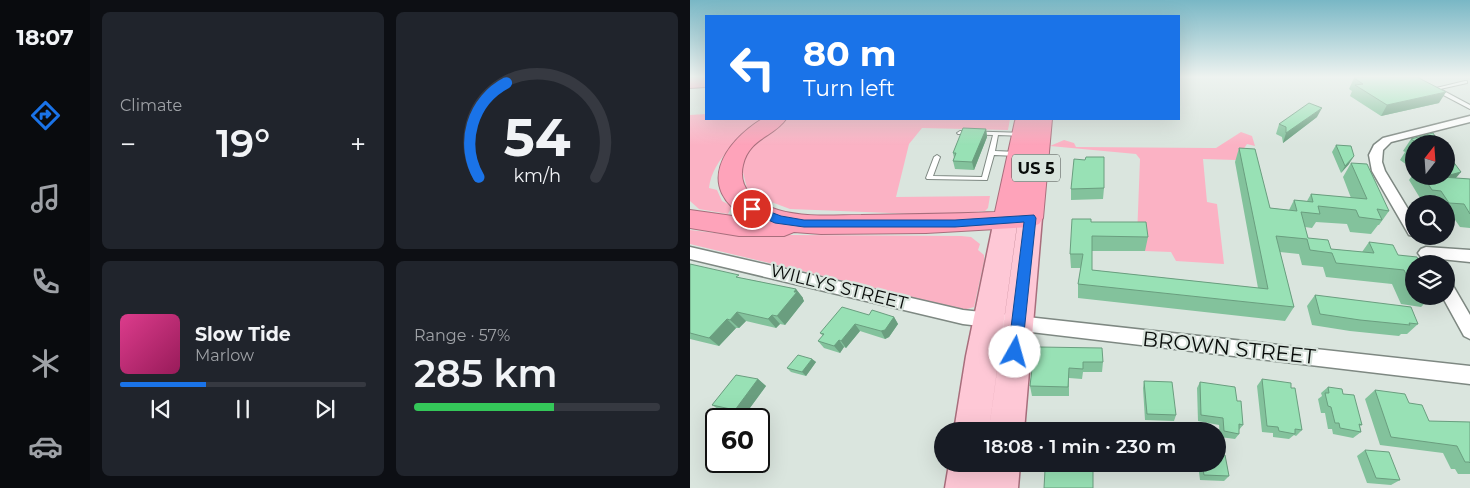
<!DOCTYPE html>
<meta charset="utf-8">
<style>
:root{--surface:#171b24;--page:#20242c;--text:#f1f3f6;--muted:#9ea1a6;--line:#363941;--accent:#1a73e8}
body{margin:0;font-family:Montserrat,sans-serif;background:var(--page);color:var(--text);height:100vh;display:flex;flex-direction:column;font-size:19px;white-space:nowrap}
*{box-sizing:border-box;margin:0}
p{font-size:16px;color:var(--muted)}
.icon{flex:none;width:28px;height:28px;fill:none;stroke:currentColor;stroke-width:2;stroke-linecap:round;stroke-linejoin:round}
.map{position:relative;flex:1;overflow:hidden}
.sheet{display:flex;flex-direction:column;gap:12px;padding:12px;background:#0d0f14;width:600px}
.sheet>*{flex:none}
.top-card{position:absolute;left:15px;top:15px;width:475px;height:105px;border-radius:0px;box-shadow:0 5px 20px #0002;background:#1a73e8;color:#fff;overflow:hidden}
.needle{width:32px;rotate:17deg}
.fabs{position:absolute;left:715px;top:135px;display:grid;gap:10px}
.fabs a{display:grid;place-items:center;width:50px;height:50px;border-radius:50%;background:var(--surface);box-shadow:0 5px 20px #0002;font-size:25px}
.speed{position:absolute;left:15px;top:408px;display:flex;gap:10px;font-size:25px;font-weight:700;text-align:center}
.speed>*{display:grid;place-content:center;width:65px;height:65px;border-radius:50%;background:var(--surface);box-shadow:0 5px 20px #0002;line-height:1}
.speed .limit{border:2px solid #111;border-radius:8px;background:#fff;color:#111}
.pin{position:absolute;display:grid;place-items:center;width:42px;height:42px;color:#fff;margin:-21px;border:2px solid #fff;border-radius:50%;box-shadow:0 1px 5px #0007}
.me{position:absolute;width:55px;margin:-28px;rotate:7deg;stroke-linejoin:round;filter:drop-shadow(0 0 4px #0008)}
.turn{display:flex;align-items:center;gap:18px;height:105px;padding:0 15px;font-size:22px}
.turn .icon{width:65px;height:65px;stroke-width:2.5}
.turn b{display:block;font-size:35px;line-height:42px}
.big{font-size:38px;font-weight:600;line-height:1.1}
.sheet .tile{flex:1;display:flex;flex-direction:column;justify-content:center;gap:8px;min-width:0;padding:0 18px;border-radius:8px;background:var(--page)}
.sheet .dial{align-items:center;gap:0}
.dial svg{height:130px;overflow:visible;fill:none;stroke:var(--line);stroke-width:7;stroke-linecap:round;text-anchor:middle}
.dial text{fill:var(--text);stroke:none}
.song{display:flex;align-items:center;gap:15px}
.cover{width:60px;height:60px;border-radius:8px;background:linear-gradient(135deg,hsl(330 70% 55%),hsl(330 70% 35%))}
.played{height:5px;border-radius:2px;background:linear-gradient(90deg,var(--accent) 35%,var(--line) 35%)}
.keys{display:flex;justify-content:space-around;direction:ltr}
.heat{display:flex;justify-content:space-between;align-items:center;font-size:28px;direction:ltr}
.charge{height:8px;border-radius:4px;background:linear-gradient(90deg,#34c759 57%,var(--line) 0)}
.sheet .tiles{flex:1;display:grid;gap:12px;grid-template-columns:repeat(2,1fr)}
.trip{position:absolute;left:244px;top:422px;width:292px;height:50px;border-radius:25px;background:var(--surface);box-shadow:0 5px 20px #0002;font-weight:600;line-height:50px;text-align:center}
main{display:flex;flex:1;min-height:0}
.tabs{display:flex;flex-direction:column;width:90px;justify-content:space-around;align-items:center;background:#090b0e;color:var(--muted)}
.tabs .icon{width:35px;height:35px}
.tabs .current{color:var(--accent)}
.tabs b{font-size:22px;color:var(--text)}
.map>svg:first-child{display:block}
.green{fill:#fbb2c4}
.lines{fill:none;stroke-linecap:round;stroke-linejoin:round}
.lane-casing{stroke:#7e8882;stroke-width:2}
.street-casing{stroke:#7e8882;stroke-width:3}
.primary-casing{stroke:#a86e7c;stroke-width:3}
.highway-casing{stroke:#a86e7c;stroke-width:2}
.lane{fill:#fff;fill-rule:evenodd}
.street{fill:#fff;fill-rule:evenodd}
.primary{fill:#fec8d6;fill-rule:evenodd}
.highway{fill:#fea3ba;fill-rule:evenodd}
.wall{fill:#83c29c}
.shaded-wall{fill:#6a9e7f}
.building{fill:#98e1b5;stroke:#6a9e7f}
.route{fill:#1a73e8;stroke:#114b97}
.labels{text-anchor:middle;stroke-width:4.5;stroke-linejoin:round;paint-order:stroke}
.shield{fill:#dae5de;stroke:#484d4a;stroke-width:1}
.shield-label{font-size:16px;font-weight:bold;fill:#090c0a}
.street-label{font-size:18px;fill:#090c0a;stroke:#dae5de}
.near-street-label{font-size:21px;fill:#090c0a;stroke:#dae5de}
</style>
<main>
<nav class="tabs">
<b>18:07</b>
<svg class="icon current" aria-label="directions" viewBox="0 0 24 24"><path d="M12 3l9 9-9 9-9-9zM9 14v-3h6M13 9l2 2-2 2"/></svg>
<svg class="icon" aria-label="music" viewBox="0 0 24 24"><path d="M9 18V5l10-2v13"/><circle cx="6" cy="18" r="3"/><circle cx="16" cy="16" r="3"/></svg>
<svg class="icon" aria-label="phone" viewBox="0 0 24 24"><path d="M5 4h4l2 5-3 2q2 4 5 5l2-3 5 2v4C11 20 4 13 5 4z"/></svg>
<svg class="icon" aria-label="climate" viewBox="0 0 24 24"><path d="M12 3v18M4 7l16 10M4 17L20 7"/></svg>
<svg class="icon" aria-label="car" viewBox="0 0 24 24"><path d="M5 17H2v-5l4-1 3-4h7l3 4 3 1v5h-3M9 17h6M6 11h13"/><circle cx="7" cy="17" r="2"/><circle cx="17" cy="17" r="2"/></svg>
</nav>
<section class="sheet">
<div class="tiles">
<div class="tile"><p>Climate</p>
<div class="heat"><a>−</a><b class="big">19°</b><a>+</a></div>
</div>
<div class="tile dial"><svg viewBox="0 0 100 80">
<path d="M14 69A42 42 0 1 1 86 69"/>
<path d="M14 69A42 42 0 0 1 31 11" stroke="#1a73e8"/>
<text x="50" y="56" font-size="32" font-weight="700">54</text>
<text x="50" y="72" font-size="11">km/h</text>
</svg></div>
<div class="tile">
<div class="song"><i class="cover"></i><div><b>Slow Tide</b><p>Marlow</p></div></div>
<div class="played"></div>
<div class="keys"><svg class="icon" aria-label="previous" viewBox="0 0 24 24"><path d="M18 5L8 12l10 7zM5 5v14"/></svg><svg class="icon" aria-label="pause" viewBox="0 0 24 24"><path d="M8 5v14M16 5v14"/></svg><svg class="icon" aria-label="next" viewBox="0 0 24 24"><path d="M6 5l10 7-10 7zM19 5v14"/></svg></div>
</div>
<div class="tile"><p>Range · 57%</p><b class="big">285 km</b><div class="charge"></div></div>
</div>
</section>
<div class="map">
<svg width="780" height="488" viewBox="0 0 780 488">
<rect width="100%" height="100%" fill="#dae5de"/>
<path class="green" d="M16,114V119H77C54,136 23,156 19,188L27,190L32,201L42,206L38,214L9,209L0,201V115Z
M94,119H320L318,130L232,128L219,144L206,197L300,196L298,208L295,211L251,215L100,209L68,197L57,188L51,165L61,145Z
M551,132L562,136L565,146L557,144L546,160L513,159L517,202L527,204L534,264L486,261L481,252L455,251L453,237H447L450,159L446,154L360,146L374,140L384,143L386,147L522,148H526Z
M0,230L33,234L37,231L100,235L271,236L281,237L290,244L288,250L294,255V261L284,307L274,310L0,244Z"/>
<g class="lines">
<g class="lane-casing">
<path id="lane" d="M775,81H777V83L750,89L780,105V109L742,89Z
M270,131L333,133L334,134L331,136L308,135L305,151L327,152L330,154L327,156L304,155L297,180L237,179L236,178L244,157L247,155L250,157L243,176L292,177L303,135L268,134L267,133Z"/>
</g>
<g class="street-casing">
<path id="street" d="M780,116V122L701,142L693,150L692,162L695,171L724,219V236L719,235L682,171L679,155L684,145L693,138Z
M0,247L273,310L780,366V384L273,324L0,259Z
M736,247L780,250V262L731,257L728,253L731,249Z
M756,282L762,284L780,315V339L774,336L752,296H756Z"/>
</g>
<g class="primary-casing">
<path id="primary" d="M340,210L348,212L352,218L334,431H264L276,356L304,220L308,214L316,212L324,214L328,220L299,429L328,218L332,212Z
M259,464H330L328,488H255Z"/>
</g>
<g class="highway-casing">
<path id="highway" d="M16,77V87L0,88V78Z
M72,119H96C84,137 59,138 53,165C47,189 67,204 88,210C115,218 144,215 171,215C216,214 260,214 305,212L325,121L326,119H362L353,218L349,224L340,227L236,233L131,234L104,232L94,236H49L0,228V210L57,218C5,188 33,143 72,119Z"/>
</g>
<use href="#lane" class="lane"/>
<use href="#street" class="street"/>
<use href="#primary" class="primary"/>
<use href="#highway" class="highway"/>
</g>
<path class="wall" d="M664,78L749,103L691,116L660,96L662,91L659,89Z
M627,117L593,143L592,137L586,134L589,124Z
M296,129L297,137L284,170L265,169L263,161L264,158L263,153Z
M721,139L750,144H724V170L710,160L715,152L713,151Z
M646,145L659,164L651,173L642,152Z
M549,148L580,208L599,210L604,200L617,201L621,194L661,198L653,177L661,163L699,211L689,225H688L681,234L660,232L657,224L626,222L622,228L615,227L618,238L641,249L672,252L679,242L708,255L724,264V296H742L731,307L711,304L702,284L636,277L633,267L612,265L609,254L590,252L604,307L595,321L388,298V284L391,268H381L380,254L401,222L458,237L455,251H402V270L568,288L545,162Z
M395,160L414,188L413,199L381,200V189Z
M724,173V176H756L766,178L780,179V228L770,227L763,217L756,216V204H741L733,203L719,180Z
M0,264L51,278L106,289L113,298V299L114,301L95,325L90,324L86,328L56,321L49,328H46L29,346L0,339Z
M625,295L728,324L717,334H711L709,336L660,331L622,325L617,306Z
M179,315L204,317L208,324L199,337L195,339L170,331L156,348L154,347L150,353L134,348L128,341L133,336L130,333Z
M344,352L413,362L412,372H393L392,379L379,378V396H342L340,386Z
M122,359L126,362L116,376L101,372L97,368Z
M68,379L76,386L54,416L31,411L22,405Z
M572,379L601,388L612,430L606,436L604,435L599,439L583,437V433L572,432L567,386Z
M454,381L486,415L484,421L455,420L453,388Z
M510,382L547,401L553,425L549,430V434L545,439L530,437L529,425L508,421L507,388Z
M638,387L653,394L672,425L670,426L671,432L663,438L643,434L642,429H638L635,413H631L628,399L632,396L631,393Z
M685,390L719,403L739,421L780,422V474H768L765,469H761L753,453L690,445L675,399Z
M675,450L710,480L701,485L677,483L667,456Z
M508,464H528L539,476L534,481L510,480Z"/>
<path class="shaded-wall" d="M756,92L749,103L691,116L697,105Z
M632,108L627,117L593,143L596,133Z
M296,129L297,137L284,170L282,162Z
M664,156L659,164L651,173L655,166Z
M771,172L761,184L742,189L754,176Z
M106,289L113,298V299L114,301L95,325L87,316Z
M47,312L56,321L49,328L40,320Z
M82,315L90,324L86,328L78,319Z
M204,317L208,324L199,337L195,339L191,331Z
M37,319L46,328L29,346L19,338Z
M165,324L170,331L156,348L151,341Z
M149,340L154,347L150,353L144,346Z
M122,359L126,362L116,376L112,372Z
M68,379L76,386L54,416L45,410Z"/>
<path class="building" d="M674,77H727L756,92L697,105L665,85L673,84L664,78Z
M619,103L632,108L596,133V127L589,124Z
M273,128L296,129L282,162L263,161L266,153H263Z
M743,133L750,144H729L721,139Z
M646,145L661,146L664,156L655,166Z
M724,147V152L718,148Z
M549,148L565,149L580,208L607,211L604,200L623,202L621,194L677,199L661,163L677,164L699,211L687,209L692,220L669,217L666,210L628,206L630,214L611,212L618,238L638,240L641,249L684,253L679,242L703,245L708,255L727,257L730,264H724V290L714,270L646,263L642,253L620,250L617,239L586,236L604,307L388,284L393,254H380L382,219H401V222H456L458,237L402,236V270L578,289Z
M756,152L771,172L756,176Z
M396,157H414V188L381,189L384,159L395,160Z
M733,176H754L752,177L780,179V214L774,204L759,203L751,191L742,190Z
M0,264L49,275L46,277L106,289L104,292H107L87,316L82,315L78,319L47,312L40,320L37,319L19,338L0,333Z
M625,295L721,307L728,324L719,323L720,325L670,320L630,314Z
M152,307L179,315L182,310L204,317L195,330L191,331L165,324L151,341L149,340L144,346L128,341L134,334L130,333Z
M349,347L412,348L413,362H393V369L379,368L378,387L340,386L344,352H349Z
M108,355L122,359L112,372L97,368Z
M46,375L68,379L45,410L22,405Z
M572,379L601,383V388H605L612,430L605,429V434L589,431L588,427L577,426Z
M454,381L482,382L486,415L457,414Z
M510,382L545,387L547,401H551L553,425L549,424V434L534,431L533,418L511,415Z
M638,387L652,389L653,394L664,395L672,425L669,424L671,432L650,428L649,423H645L641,407L638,406L635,393H639Z
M685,390L715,394L719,403L732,405L739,421L780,422V463L779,462H775L767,446L701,437Z
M675,450L699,452L710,480L686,478Z
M528,454L535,455L539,476L514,475L512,464H528Z
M355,470H403V488H354Z"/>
<linearGradient id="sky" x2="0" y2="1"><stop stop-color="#79b7c5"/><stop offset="0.53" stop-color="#eef3f0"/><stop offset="1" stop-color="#eef3f0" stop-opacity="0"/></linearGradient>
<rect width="780" height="145" fill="url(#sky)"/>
<path class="route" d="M62,205L91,216L114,220H265L344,215L346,218L332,352L330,356L325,358L320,356L318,352L334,222L265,227H114L85,223L58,211L56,209Z"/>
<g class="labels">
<rect class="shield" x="322" y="154.5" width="48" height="27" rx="4"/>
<g class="shield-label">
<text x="346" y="174">US 5</text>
</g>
<g class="street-label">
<text transform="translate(149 287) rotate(14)" y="6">WILLYS STREET</text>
</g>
<g class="near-street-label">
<text transform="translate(539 348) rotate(6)" y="7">BROWN STREET</text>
</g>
</g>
</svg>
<div class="fabs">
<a><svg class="needle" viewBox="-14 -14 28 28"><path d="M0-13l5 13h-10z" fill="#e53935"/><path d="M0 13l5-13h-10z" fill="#9ea1a6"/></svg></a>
<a><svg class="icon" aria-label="search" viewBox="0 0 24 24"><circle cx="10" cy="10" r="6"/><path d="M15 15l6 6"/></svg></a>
<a><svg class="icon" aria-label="layers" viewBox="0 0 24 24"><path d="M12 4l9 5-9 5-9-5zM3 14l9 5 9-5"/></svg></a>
</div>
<div class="speed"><div class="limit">60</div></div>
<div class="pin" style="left:62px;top:209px;background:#d93025"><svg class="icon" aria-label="arrive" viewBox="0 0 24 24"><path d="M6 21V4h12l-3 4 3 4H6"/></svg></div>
<svg class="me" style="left:325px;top:352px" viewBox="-20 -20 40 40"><circle r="19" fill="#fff"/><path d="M0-13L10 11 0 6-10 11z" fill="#1a73e8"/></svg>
<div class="trip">18:08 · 1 min · 230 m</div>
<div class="top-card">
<div class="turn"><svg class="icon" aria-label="left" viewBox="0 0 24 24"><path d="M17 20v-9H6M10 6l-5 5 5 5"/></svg><div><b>80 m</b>Turn left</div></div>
</div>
</div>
</main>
